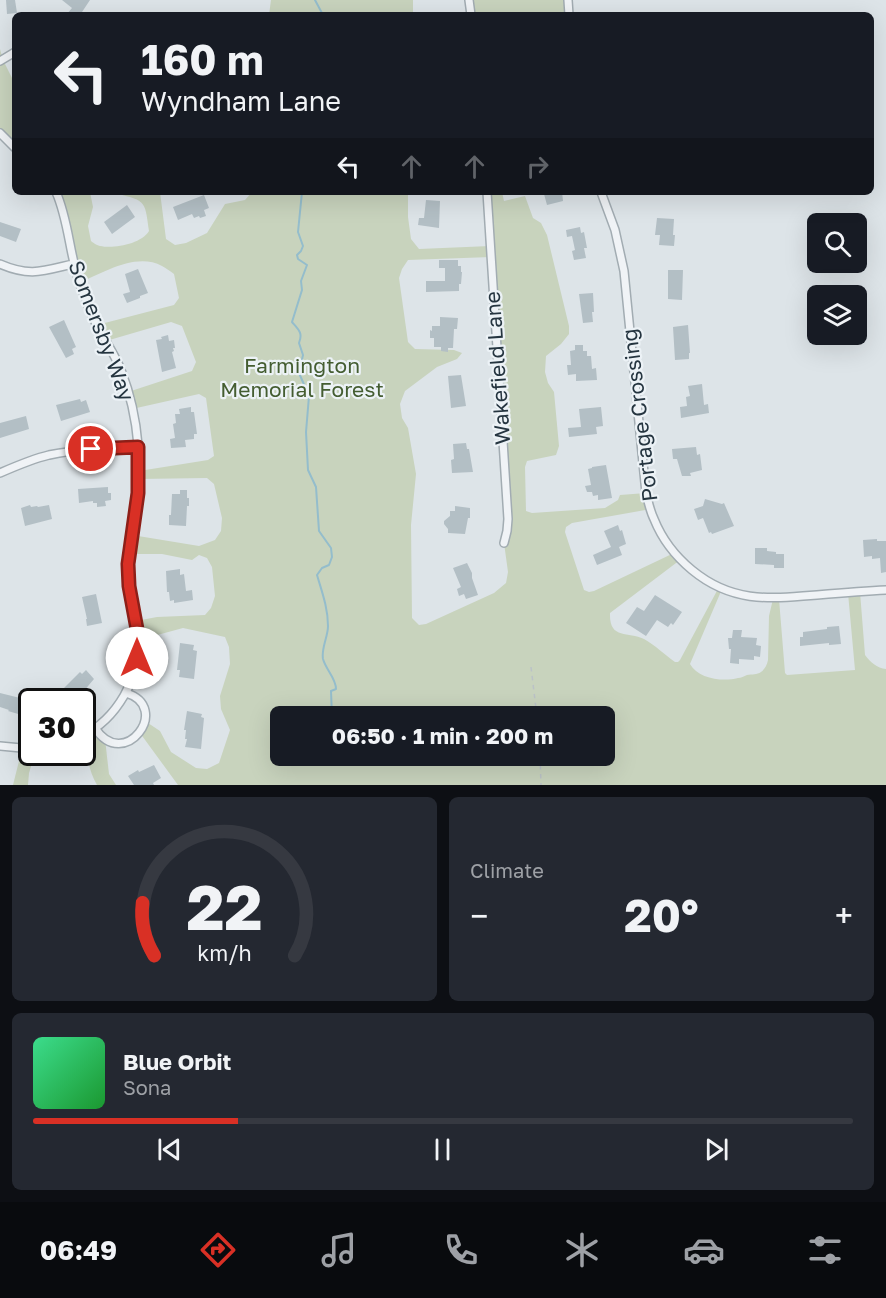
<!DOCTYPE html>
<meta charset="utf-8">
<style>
:root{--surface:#171b24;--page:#242831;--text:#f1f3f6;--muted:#9ea1a6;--line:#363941;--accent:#d93025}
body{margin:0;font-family:"Golos Text",sans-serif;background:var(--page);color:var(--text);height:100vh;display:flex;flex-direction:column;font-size:22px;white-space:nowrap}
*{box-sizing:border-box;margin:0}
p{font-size:20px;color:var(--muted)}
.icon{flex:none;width:33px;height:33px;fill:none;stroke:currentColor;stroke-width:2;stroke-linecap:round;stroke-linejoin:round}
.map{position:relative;height:785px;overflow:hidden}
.drawer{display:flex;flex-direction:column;gap:12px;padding:12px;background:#0d0f14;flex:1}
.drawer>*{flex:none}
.top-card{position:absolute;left:12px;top:12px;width:862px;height:183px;border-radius:9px;box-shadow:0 6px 24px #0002;background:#171b24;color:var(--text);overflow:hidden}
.tools{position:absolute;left:807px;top:213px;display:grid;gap:12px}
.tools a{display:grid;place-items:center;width:60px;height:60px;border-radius:9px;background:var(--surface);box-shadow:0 6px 24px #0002;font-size:30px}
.speed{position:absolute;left:18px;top:688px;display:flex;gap:12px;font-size:30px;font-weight:700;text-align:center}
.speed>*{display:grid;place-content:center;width:78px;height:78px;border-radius:50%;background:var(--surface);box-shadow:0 6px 24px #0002;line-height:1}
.speed .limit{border:3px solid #111;border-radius:9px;background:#fff;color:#111}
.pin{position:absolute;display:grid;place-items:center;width:51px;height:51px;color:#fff;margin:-26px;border:3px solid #fff;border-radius:50%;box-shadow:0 2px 6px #0007}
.me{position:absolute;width:66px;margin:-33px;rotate:0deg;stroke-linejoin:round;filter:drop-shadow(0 0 4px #0008)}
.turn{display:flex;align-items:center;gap:21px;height:126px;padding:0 30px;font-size:27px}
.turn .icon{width:78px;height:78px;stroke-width:2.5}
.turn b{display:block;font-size:42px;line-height:51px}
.lanes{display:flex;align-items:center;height:57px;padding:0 30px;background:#0003;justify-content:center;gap:30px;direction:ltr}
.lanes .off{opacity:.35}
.big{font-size:45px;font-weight:700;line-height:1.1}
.drawer .tile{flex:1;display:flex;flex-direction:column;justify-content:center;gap:9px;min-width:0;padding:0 21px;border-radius:9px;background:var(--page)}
.drawer .dial{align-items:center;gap:0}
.dial svg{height:156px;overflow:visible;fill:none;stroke:var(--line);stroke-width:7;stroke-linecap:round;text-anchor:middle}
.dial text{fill:var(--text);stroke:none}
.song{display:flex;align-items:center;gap:18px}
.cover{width:72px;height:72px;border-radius:9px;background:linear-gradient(135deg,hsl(150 70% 55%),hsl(130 70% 35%))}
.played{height:6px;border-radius:3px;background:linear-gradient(90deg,var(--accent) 25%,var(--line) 25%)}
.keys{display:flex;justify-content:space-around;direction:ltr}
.heat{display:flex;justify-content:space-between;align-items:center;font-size:33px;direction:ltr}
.drawer .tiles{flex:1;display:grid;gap:12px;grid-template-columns:1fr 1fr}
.tile:last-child{grid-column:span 2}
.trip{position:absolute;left:270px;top:706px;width:345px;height:60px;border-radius:9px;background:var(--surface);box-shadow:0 6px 24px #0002;font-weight:700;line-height:60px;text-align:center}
.tab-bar{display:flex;height:96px;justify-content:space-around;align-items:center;background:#090b0e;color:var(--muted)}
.tab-bar .icon{width:42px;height:42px}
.tab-bar .selected{color:var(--accent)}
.tab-bar b{font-size:27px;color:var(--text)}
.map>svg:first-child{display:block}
.green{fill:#c8d3bd;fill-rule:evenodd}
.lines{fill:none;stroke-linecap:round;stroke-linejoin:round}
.stream{stroke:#94bdcc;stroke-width:2}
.building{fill:#b3bfc5}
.street-casing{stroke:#a2acb2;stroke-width:10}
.path{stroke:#bbc2c7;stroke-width:1.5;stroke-dasharray:4.5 4.5;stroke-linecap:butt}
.street{stroke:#f0f3f6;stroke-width:7}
.route-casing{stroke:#8d1f18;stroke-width:15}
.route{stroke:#d93025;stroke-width:10}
.labels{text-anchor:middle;stroke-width:4.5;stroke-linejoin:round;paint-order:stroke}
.street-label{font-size:21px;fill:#253540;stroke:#ecf2f6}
.park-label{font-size:21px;fill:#445d31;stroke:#ecf2f6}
</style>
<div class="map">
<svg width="886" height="785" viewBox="0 0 886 785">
<rect width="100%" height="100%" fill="#dde4e8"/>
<path class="green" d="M271,0H413V12L411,15H269Z
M469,0H568L569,13L550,15H471Z
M0,49L3,60L15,84V148L0,133Z
M56,192H90L93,207L88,226L91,241C92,242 98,246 100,246C114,249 141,244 149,231C145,203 147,200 117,194L115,192H160L166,239L175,245L186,243L207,233L225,204L245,200L252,192H408V217L411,239L419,249L490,246L487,192H502L504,201L525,196L533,218L541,223L547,235L569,326V334L561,344L546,356L545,372L548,383L554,392L559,446L556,455L527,461L525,467L526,511L532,513L605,508L618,500L620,495L646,493L651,509L572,523L566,527L565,532L584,590L589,592L594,591L674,553L680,560L610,613C609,640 628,631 644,639C655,645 665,655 675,662H678L680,660L719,587L722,589L690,664C698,679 723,682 738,678C741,678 744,676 747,675C752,674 757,675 761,672C765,669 767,665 768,660L769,616L773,599H779L785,673L787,675L855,670L848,593L860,592L865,655C870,662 877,668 886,669V785H178L140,733L145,721L160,731L171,752L196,768L207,769L219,763L230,730L221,709L220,696L230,664L229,647L225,637L183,628L139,640L136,621L157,617L205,615L211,608L215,596L212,567L207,558L199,555L192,560L162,554H129L132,535L199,546L215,540L221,531L222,518L214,484L207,478L139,479V471L208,460L214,456L206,398L199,394L132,409L128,392L192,371L196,362L182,326L171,322L106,341L97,325L174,305L179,298L174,274C170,271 166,268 162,266C136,252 103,273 79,283ZM491,257L507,531L504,543L508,572L506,583L494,593L426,624L419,625L412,618L411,525L416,474L408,428L402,418L400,404L405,391L437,367L457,359L462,353L454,350L415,349L408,342L399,278L402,269L408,260ZM280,717H604V756H280Z
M95,728L105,739L109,774L116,785H97C87,767 87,754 86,734Z
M22,749H31L32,753H35L29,773L28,785H13Z"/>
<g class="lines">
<path class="stream" d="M315,0L323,15
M302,192L298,232L303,246L301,251L297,255L298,259L307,265L301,281L302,290L292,322C299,330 303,333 299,343L303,355L299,373L309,396L306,432L308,470L316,487L319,531L331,548L332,557L329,565L322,568L317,575C322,592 328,608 328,626C328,637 321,648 323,659C326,670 336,678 336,689L331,691L332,717"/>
</g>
<path class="building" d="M6,0H15L17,13L7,14Z
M62,0H90L80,15H66L72,8Z
M547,192H562L563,201L547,205L544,194L547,193Z
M204,195L209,208L204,210L206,216L200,218L199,216L194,218L192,214L178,220L173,207Z
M426,200L440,201L439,228L418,225L419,218H424Z
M127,205L135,217L112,234L104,222Z
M657,218L674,219L673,235H675L674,246L659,245L660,235H655Z
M0,222L21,229L16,242L0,236Z
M580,227L581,233L584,232L587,248H584L586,258L574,260L572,251L575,250L572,236L567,237L566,230Z
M439,260H458V266H461V272H462L461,284H459V291L426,292V281H445V268H439Z
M138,269L148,293L140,296V298L127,303L123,294L130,292L125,274Z
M668,270H683L682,300L668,299Z
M593,293L594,312H592L593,322L583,323L579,294Z
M440,317L458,318L457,329H454L453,348H448V352L441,351V347H434V338H430V330L432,331V326H440Z
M64,320L76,347L72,349L74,354L66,358L49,327Z
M688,325L690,353H689V359L675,360L673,327Z
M168,335L169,341L174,340L175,348H173L174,351L172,352L176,368L162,372L156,340L162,339L161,337Z
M575,345H583V351H587V356H591L592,369L596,368L597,380L576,381V374L568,375L567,365H571L570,351L575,350Z
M461,375L466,406L451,408L448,376Z
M702,384L704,405L708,404L709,413L681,418L680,407L687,406L686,397L690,396L688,386Z
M80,399L81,402L86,400L90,412L61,421L56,405Z
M191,407V412H194L197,434H194V439L185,440L186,447L171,448L170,439L175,438L173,424L176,423L175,414H180L179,409Z
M601,407L603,426L596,427L597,434L569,437L568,428L581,427L579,409Z
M26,416L29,429L0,438V423Z
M466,443L467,449H469L473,472L452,473L451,460L454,459L453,444Z
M696,447L697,455L700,454L702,470L690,473L691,476H682L677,459H673L672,449Z
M606,465L612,498L598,500V495L593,496L592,492H587L585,486L591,485L588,469L592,468V467Z
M108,487V493H111V500L105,501L106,506L97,507V503H93V501L79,503L78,489Z
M180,490H187V498H189V506H187L186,526L169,525V515H171L172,494H180Z
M705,499L722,504L724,503L734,526L712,534L711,532L709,533L703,518L698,520L694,509L703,506Z
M30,505L31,507L37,506L38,507L49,505L52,519L25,526L21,508Z
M455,506L470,508V518H468L465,534L448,533V529L444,524V521L450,516V511H455Z
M618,525L620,531L622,530L626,544L619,547L622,555L597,565L593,555L611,547L604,531Z
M877,539V541H886V572L881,573L880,558L872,559V556L864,557L863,540Z
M755,548H767V551L776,552V554H784V568H774V565L755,564Z
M467,563L472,573V578L478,595L466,599L464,594L459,596L457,589L461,587L453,568Z
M180,569V575L184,574L186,591L192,590L193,600L174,603V600L170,601L169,592H167L166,571Z
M96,594L102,623L87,626L86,619H87L82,597Z
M655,595L682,612L673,625L671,623L668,627L657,620L646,636L626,623L637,607L644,611Z
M839,626L841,644L829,645V643L800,646V637H803V632L827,629V627Z
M733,630H742L741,637L757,638L756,645L761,646L760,657L754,656V660L739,659V664L730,663L731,649H729L728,638H732Z
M180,643L194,645L193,650L197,651L194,679L179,677L180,670H177Z
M86,670L94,679L83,692L82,691L73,700L62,690L80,672L82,674Z
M0,693L24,699V702L29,704L25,716L8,711L9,710L0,707Z
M187,711L202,714L201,717L204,718L201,749L185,747L187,739H185L186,730H184Z
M154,765L161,778L153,783L154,785H134L128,776L138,770L139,772Z"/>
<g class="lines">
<g class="street-casing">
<path id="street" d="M469,0L471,15
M568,0L569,15
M0,61L15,52
M0,133L15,148
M56,192C69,221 69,254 80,284C85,298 90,312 97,326C105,340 115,355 121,370C130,393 136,420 138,445C139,465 139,485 137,504C134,527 128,549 129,572C129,595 138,616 139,639C140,678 117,719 82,736
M487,192L508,519L507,531L504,543
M601,192L615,230L624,271L646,493C648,501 650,511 654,519C662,539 675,556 692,570C732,603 769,599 817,595C840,593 863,591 886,590
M0,264C30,277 43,271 73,264
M0,473C16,466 32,459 49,455C78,449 108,448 138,447
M95,728C124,773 173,707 126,693
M0,746L32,749"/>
</g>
<path class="path" d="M531,667L537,717
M540,756L541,785"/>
<use href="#street" class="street"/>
</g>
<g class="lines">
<g class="route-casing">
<path id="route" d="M91,449L138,447V493L128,564L129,586L139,640L137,658"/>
</g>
<use href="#route" class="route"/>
</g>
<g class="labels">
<g class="street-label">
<text transform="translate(101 331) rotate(69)" y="7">Somersby Way</text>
<text transform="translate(498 368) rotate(-94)" y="7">Wakefield Lane</text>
<text transform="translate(640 415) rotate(-97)" y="7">Portage Crossing</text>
</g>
<g class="park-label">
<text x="302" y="373">Farmington<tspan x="302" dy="24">Memorial Forest</tspan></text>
</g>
</g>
</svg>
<div class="tools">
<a><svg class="icon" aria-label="search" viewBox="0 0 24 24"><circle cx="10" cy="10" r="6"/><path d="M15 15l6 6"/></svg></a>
<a><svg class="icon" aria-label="layers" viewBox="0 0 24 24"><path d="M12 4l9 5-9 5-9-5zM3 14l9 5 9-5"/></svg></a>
</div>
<div class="speed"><div class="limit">30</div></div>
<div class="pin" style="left:91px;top:449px;background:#d93025"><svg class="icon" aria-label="arrive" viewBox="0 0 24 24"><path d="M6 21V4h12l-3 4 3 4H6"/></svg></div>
<svg class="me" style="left:137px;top:658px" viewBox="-20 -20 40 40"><circle r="19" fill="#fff"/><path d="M0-13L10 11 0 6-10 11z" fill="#d93025"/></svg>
<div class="trip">06:50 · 1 min · 200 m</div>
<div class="top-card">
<div class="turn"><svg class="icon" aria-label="left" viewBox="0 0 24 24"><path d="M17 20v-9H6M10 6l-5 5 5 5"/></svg><div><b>160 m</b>Wyndham Lane</div></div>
<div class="lanes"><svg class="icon" aria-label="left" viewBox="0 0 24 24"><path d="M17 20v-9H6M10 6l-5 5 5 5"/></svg><svg class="icon off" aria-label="ahead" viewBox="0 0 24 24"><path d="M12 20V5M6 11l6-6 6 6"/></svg><svg class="icon off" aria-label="ahead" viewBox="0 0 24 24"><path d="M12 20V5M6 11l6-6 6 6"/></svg><svg class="icon off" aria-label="right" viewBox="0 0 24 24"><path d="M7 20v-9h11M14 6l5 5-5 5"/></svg></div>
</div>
</div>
<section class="drawer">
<div class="tiles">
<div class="tile dial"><svg viewBox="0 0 100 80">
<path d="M14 69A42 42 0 1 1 86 69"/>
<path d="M14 69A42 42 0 0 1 8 42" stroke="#d93025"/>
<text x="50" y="56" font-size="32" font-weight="700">22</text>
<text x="50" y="72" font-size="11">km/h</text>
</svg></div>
<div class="tile"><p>Climate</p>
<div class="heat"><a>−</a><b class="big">20°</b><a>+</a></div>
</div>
<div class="tile">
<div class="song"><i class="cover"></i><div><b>Blue Orbit</b><p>Sona</p></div></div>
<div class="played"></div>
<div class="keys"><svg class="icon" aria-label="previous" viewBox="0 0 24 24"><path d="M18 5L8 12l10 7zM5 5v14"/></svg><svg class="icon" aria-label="pause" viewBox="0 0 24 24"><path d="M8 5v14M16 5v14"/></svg><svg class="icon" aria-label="next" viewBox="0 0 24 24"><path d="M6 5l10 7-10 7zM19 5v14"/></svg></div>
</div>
</div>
</section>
<nav class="tab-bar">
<b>06:49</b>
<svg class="icon selected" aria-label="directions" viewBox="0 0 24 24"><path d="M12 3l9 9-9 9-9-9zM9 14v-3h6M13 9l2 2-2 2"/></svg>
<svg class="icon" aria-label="music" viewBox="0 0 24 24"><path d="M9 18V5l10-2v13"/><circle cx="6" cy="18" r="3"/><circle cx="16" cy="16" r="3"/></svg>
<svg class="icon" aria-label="phone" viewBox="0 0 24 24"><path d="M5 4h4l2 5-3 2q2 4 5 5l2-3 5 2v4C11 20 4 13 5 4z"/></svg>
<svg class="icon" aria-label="climate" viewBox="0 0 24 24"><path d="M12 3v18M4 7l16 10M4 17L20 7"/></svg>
<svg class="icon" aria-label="car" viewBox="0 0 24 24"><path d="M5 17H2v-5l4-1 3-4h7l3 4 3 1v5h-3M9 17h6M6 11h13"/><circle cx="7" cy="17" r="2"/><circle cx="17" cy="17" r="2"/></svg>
<svg class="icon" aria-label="filters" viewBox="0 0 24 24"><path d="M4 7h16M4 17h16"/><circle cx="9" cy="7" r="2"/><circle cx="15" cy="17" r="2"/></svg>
</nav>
